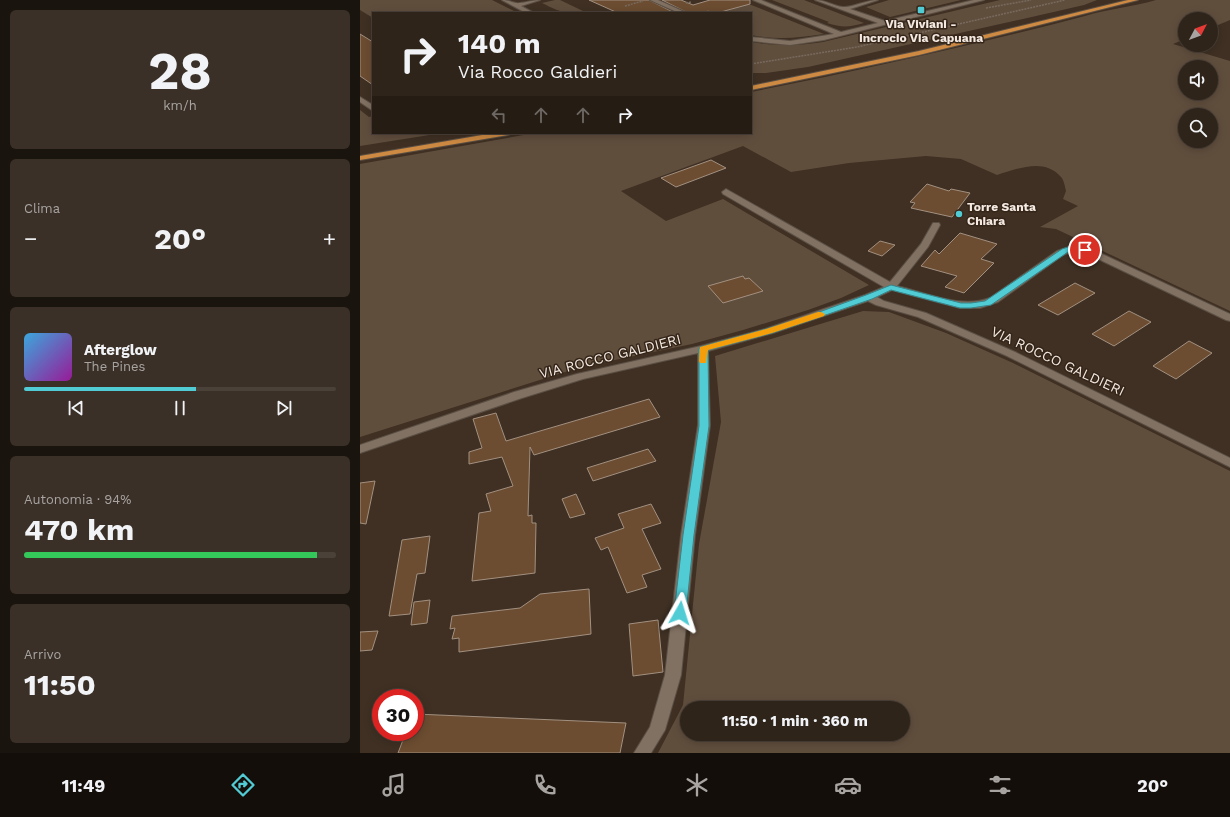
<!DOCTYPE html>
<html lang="it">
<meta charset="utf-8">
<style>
:root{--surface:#2f241a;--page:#3b3027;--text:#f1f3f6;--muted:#a7a4a2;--line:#4a4139;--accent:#51ccd5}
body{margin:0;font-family:"Work Sans",sans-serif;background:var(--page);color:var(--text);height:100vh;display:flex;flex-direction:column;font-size:15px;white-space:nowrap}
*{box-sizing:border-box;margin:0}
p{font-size:13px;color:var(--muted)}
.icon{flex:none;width:22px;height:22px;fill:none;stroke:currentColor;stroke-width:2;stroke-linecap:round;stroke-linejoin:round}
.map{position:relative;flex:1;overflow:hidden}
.sheet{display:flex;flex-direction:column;gap:10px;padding:10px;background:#1a140e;width:360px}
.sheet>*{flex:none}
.banner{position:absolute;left:12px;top:12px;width:380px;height:122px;border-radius:0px;box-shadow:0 2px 10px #0003,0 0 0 1px var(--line);background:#2f241a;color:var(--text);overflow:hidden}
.needle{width:26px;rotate:49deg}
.tools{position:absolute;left:818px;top:12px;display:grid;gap:8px}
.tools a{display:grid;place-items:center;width:40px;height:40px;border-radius:50%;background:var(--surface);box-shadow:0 2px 10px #0003,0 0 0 1px var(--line);font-size:20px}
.speed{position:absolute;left:12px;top:689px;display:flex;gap:8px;font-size:20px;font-weight:700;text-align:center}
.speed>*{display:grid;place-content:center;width:52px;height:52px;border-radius:50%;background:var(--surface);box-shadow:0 2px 10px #0003,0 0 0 1px var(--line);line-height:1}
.speed .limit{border:6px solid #d22;background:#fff;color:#111}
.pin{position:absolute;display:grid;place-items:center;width:34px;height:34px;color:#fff;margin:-17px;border:2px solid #fff;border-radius:50%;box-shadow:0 1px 4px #0007}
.me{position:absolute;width:44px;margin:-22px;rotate:6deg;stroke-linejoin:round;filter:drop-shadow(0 0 3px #0008)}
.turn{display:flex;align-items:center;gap:14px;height:84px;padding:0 20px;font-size:18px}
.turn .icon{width:52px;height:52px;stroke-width:2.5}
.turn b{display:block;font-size:28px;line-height:34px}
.lanes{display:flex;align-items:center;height:38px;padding:0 20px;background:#0003;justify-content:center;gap:20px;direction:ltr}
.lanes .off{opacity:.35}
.big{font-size:30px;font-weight:700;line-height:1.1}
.sheet .card{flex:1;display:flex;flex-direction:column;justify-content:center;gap:6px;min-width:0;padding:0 14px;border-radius:6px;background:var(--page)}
.sheet .dial{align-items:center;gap:0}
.dial b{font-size:52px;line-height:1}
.song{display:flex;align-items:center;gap:12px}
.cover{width:48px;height:48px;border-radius:6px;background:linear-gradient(135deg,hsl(200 70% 55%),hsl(300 70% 35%))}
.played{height:4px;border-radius:2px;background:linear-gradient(90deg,var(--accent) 55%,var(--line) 55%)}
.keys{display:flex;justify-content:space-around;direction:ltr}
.heat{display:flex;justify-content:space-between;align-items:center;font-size:22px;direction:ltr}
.charge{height:6px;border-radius:3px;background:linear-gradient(90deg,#34c759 94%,var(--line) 0)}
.trip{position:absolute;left:320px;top:701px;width:230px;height:40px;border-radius:20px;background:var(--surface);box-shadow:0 2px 10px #0003,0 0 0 1px var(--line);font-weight:700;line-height:40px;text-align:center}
.menu{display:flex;height:64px;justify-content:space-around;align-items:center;background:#130e0a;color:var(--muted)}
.menu .icon{width:28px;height:28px}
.menu .on{color:var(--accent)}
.menu b{font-size:18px;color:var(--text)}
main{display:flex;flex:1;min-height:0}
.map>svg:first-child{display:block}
.green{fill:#604e3d;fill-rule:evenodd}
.building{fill:#6c4d31;stroke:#a29081}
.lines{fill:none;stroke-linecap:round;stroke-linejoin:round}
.minor-casing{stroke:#5b4f44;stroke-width:2}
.trunk-casing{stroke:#5b4f44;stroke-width:2}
.path{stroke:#776a5e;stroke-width:1.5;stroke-dasharray:2 1;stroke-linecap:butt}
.minor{fill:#817162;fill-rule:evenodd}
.trunk{fill:#ce8a42;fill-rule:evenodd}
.route{fill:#51ccd5;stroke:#35858a}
.slow{fill:#f59e0b}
.poi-dot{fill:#51ccd5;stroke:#352619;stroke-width:1.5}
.labels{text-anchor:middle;stroke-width:3;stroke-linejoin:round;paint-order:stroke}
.far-poi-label{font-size:12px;font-weight:bold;fill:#f4eae2;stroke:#352619}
.street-label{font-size:14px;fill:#f4eae2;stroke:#352619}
</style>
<main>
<section class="sheet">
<div class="card dial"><b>28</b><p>km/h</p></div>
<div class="card"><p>Clima</p>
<div class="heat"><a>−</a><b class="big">20°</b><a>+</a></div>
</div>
<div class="card">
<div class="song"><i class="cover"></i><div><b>Afterglow</b><p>The Pines</p></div></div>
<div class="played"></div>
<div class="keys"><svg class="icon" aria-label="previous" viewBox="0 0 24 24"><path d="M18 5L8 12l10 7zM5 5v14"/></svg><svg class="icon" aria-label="pause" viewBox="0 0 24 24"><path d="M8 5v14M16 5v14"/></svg><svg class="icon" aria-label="next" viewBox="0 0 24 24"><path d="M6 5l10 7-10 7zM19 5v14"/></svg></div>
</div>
<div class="card"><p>Autonomia · 94%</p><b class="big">470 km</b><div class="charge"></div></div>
<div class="card"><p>Arrivo</p><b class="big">11:50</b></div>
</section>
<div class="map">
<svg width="870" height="753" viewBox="0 0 870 753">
<rect width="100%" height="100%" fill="#3f3023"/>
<path class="green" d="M0,0H132L158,13H13V18L0,10Z
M195,0H200L223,11C205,15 198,11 182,3Z
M412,0H444L504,23C489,27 483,28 467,23L469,22Z
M529,0H601L530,17L506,7Z
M640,0H737L724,5L663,19L448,67L406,73H391V42C416,46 438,46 463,42Z
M796,0H870V20L851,28V19H825V39L813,44L870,61V311L696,229L680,227L718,206L703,199L706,191C705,187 704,180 701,177C684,157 657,169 637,175L601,159L566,156L489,163L431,172L383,146L261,191L306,221L363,199L509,285L481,298L448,310L383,330L332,344L221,367L0,437V164L175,133H391V92C503,70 615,45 725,16C748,9 772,7 796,0ZM825,67H851V93H825ZM825,115H851V141H825Z
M384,2L464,34C439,38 416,40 391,35V13H344Z
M0,110L9,117L13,116V133H82L0,146Z
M503,311L529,312L586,333L653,363L870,471V753H298L323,705L339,544L361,422L355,356ZM327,708H543V734H327Z"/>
<path class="building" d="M229,0H289L315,13H258Z
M302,0H321L333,5L350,0H390V4L357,13H328Z
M0,34L13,42V85L0,76Z
M351,160L366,168L316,187L301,178Z
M567,184L589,191L591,189L610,193L592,217L551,208L555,203L550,202Z
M600,233L637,244L621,259L634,263L604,293L585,287L597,276L561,266L575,250L579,254Z
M520,241L535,245L522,256L508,251Z
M383,276L385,279L389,278L403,291L363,303L348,286Z
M715,283L735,293L698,315L678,305Z
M769,311L791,322L754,346L732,334Z
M829,341L852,353L816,379L793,366Z
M289,399L300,417L174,455L170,447L168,516L172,515V523H176L175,573L112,581L119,513L131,511L126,494L153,486L142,457L109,464V452L122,448L113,419L136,413L146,441Z
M288,449L296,461L233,481L227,468Z
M15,481L6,524L0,523V483Z
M216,494L225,514L210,518L202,499Z
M291,504L301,523L282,529L301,569L282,575L287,587L267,593L248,547L241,550L235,538L264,528L258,514Z
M70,536L65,573L57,574L50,614L29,616L42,540Z
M229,589L231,634L99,652V638L92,639L95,628L90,629L92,616L160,608L180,594Z
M70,600L67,623L51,625L54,602Z
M298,620L303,672L273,676L269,624Z
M18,631L12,650L0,651V632Z
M55,714L266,723L260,753H38L46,732H55Z"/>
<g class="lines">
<g class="minor-casing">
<path id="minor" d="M142,0C148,0 151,2 156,3C159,4 174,0 180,0L161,6L174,13H166Z
M290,0H298L327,13H319Z
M393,0H401L481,32L518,23L455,0C466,0 473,6 483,7C491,8 507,0 518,0L490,9L525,21L614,0H624L464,40L430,45L391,41V37L430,41L474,34Z
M0,97L13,105V111L0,102Z
M366,189L530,282L561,244L573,223H579L580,225L568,247L537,286C567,293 600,309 630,298L697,251L709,247H718L740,253L870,314V321L866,320L734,257L718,252H710L703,255L638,302L620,308H600L532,290L517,297L524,301L566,313L655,352L870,458V467L647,356L558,317L516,305L508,301L413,333L348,351L350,425L335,535L321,675L305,730L291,753H274L290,727L305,675L321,535L338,425V353L223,379L162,398L0,453V445L154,392L217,374L341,346L405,329L505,295L524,287L363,194L362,192Z"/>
</g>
<g class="trunk-casing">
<path id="trunk" d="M768,0H778L559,55L391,90V86L559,51Z
M134,133H152L148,135L0,160V156Z"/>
</g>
<path class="path" d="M326,3L331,2
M265,6L283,1
M626,8L671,0
M341,13L349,11
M391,64L497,47L705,0"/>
<use href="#minor" class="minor"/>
<use href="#trunk" class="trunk"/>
</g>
<path class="route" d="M711,246L725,248L728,250C723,255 714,250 708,252L631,305L611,308H600L531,290L512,299L457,318L412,333L348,350L349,426L334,535L326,613L324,616L320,617L316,616L314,613L323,535L339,426V349L340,347L406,329L451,315L506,295L531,285L601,303H611L625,301L702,249Z"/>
<path class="slow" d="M458,312H461L465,314L464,316L412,333L348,350L346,363H340L339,361L340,347L406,329Z"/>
<g class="poi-dot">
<rect x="557" y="6" width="8" height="8" rx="2"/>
<circle cx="599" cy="214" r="4"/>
</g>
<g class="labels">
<g class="far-poi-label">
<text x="561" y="28">Via Viviani -<tspan x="561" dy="14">Incrocio Via Capuana</tspan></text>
<text x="607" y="211" text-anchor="start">Torre Santa<tspan x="607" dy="14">Chiara</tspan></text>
</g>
<g class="street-label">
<text transform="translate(250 356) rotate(-14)" y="5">VIA ROCCO GALDIERI</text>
<text transform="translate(698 361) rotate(25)" y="5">VIA ROCCO GALDIERI</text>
</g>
</g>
</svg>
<div class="tools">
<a><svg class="needle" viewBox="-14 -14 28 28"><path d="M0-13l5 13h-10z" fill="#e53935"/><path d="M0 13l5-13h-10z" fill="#a7a4a2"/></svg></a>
<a><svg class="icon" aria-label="sound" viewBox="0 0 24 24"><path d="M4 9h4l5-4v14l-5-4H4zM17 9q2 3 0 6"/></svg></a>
<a><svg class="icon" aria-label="search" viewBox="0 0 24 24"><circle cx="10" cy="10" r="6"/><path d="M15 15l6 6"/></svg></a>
</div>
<div class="speed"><div class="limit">30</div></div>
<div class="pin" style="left:725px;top:250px;background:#d93025"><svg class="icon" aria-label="arrive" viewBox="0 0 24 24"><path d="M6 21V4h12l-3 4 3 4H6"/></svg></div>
<svg class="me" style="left:320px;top:613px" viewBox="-20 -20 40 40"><path d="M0-17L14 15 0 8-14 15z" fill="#51ccd5" stroke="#fff" stroke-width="4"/></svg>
<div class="trip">11:50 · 1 min · 360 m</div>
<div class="banner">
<div class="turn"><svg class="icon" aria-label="right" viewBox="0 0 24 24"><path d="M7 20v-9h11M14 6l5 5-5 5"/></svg><div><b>140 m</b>Via Rocco Galdieri</div></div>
<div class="lanes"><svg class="icon off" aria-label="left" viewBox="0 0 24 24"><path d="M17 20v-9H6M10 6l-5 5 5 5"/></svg><svg class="icon off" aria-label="ahead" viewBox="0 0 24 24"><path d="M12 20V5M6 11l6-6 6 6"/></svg><svg class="icon off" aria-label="ahead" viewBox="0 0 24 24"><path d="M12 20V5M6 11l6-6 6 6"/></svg><svg class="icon" aria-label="right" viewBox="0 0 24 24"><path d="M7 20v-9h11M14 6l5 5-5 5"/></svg></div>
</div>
</div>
</main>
<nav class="menu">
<b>11:49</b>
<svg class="icon on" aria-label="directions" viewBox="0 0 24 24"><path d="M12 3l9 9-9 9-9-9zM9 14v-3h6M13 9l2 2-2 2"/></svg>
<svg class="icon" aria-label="music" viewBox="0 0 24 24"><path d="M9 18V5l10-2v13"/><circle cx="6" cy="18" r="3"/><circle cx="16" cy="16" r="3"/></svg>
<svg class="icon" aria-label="phone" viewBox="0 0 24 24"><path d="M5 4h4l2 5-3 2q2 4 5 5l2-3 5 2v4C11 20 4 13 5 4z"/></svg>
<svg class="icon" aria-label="climate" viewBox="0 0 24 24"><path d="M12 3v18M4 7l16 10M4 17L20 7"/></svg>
<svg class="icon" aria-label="car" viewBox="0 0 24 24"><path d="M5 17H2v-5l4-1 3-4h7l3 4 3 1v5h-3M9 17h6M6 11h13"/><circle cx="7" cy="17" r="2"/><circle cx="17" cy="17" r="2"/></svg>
<svg class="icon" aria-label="filters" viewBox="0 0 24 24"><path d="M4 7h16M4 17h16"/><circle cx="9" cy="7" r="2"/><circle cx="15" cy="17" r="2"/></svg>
<b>20°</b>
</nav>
